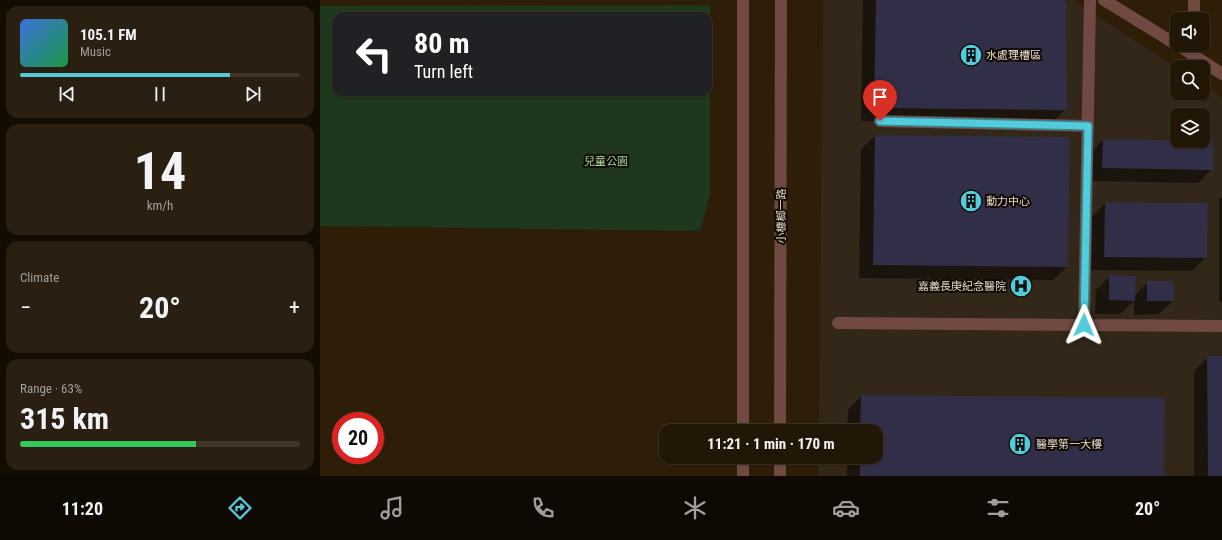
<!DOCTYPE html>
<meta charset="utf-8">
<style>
:root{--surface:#221606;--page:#2a1f10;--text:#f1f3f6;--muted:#a29f9b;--line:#3f3528;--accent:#53cbdb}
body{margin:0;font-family:"Roboto Condensed","Noto Sans TC",sans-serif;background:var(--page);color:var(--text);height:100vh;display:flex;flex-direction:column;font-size:15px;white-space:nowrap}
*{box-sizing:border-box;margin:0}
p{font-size:13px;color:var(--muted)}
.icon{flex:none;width:22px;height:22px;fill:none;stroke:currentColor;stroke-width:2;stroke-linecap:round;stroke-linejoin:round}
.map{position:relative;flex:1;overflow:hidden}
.drawer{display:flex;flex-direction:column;gap:6px;padding:6px;background:#130c03;width:320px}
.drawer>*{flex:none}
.top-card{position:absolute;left:12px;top:12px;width:380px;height:84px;border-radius:12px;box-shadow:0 1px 3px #0004,0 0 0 1px var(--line);background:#202124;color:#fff;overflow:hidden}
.tools{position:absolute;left:850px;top:12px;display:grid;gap:8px}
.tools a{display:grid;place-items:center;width:40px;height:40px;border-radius:8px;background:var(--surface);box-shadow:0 1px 3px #0004,0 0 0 1px var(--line);font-size:20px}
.speed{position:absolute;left:12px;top:412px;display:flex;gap:8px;font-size:20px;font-weight:700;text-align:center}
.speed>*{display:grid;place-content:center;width:52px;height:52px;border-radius:50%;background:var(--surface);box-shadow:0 1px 3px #0004,0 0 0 1px var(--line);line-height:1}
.speed .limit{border:6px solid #d22;background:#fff;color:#111}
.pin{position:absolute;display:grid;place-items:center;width:34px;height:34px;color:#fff;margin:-41px -17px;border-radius:50% 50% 50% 0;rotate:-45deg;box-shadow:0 0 4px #0007}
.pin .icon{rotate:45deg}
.me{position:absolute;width:44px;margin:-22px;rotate:1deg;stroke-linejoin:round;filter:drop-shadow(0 0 3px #0008)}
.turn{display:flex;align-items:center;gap:14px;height:84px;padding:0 16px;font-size:18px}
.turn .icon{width:52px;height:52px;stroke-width:2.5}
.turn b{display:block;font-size:28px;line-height:34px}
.big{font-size:30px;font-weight:700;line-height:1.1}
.drawer .tile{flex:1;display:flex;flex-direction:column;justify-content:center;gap:6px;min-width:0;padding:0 14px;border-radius:12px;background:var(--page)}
.drawer .dial{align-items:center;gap:0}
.dial b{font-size:52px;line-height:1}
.song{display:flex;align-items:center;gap:12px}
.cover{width:48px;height:48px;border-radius:6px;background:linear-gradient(135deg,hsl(220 70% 55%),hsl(140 70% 35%))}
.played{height:4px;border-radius:2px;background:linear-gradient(90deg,var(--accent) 75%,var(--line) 75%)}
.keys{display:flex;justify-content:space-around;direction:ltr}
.heat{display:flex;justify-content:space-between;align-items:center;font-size:22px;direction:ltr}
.charge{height:6px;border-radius:3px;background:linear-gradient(90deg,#34c759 63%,var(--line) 0)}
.trip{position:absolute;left:339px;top:424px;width:224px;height:40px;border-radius:12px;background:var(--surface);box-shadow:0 1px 3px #0004,0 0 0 1px var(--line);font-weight:700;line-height:40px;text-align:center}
.menu{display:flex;height:64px;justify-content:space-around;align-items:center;background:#0e0902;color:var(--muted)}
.menu .icon{width:28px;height:28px}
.menu .active{color:var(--accent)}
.menu b{font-size:18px;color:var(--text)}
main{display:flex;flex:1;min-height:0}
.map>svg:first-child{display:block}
.medical{fill:#322718;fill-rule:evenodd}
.green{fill:#1f371d;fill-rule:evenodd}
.shadow{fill:#0007}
.building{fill:#312f47}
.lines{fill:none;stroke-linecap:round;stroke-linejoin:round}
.minor{stroke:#714943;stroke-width:12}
.route-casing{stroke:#36848e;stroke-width:10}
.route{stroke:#53cbdb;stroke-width:7}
.labels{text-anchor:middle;stroke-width:4;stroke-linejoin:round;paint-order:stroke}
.poi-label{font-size:11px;fill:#e4d9cc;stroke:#110a03;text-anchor:start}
.park-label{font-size:11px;fill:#a2d69d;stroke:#110a03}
.street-label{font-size:11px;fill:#e4d9cc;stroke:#110a03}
</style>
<main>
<section class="drawer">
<div class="tile">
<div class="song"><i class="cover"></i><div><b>105.1 FM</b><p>Music</p></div></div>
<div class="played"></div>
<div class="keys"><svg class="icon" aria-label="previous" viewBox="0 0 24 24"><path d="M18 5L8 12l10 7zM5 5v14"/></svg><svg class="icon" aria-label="pause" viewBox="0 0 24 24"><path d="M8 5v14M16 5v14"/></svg><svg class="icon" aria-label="next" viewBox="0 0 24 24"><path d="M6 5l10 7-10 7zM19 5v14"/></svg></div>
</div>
<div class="tile dial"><b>14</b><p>km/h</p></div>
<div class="tile"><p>Climate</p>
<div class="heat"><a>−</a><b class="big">20°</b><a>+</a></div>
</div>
<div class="tile"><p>Range · 63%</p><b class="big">315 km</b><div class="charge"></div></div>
</section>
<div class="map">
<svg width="902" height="476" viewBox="0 0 902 476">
<rect width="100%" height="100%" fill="#2e1e08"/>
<path class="medical" d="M503,0H753L857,68V93H883V85L902,98V476H498V457H556V431H499ZM857,115H883V141H857Z"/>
<path class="green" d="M390,5V194L380,231L0,226V6ZM16,16H388V92H16Z"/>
<path class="shadow" d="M543,0H741L746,109L732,123L541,121Z
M555,136L749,138L747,267L733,280L539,278L541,149Z
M783,140L892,169L878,183L769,181L770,154Z
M902,197V302L899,301V199Z
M785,203L886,257L872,271L771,270L772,217Z
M790,276L814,296L828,282L853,301L839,314L814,315V301L800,314H775L776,290Z
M888,357H902V476H874V371Z
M541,396L843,476H527V457H556V431H527L528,410Z"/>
<path class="building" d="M556,0H743L746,2L747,110L554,108Z
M555,135L750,137L748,267L553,265Z
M783,139L893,141V170L782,168Z
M785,202L888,203L887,258L784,257Z
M789,275L816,276L815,301L789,300Z
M827,281H854V301H827Z
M887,356H902V476H888Z
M541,395L845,398L844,476H540V457H556V431H540Z"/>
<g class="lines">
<path class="minor" d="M784,0L857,45
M874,19V0
M858,45L902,74
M560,121L768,126
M518,323L902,326
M764,325L770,0
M423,431V0
M460,431L461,0
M423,476V457
M460,476V457"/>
</g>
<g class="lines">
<g class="route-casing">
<path id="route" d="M560,121L768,126L764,325"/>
</g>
<use href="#route" class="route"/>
</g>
<defs>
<g id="building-disc" transform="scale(1.15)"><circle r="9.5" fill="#53cbdb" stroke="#110a03"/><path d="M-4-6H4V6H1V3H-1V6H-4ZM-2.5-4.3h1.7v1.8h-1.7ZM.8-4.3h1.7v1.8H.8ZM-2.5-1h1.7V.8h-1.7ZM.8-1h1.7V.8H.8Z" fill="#111"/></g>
<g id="hospital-disc" transform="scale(1.15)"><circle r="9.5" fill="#53cbdb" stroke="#110a03"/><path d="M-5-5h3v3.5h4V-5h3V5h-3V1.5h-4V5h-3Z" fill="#111"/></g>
</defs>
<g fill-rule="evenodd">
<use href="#building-disc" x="651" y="55"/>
<use href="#building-disc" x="651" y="201"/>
<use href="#hospital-disc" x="701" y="286"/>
<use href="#building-disc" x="700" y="444"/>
</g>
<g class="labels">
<g class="poi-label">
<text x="666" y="59">水處理槽區</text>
<text x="666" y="205">動力中心</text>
<text x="686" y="290" text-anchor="end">嘉義長庚紀念醫院</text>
<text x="716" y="448">醫學第一大樓</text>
</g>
<g class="park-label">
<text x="286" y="165">兒童公園</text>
</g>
<g class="street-label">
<text transform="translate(461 216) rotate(-90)" y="4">小槺榔一路</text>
</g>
</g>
</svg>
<div class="tools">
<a><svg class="icon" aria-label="sound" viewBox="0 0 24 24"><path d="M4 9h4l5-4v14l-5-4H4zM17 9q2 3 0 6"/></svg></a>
<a><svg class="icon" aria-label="search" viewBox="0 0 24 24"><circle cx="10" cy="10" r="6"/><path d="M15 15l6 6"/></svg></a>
<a><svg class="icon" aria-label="layers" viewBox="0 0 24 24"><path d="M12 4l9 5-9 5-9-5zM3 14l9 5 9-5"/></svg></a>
</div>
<div class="speed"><div class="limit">20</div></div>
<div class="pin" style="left:560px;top:121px;background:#d93025"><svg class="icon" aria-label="arrive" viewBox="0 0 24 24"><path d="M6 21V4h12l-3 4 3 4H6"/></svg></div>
<svg class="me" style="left:764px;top:325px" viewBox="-20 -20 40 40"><path d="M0-17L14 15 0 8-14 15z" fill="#53cbdb" stroke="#fff" stroke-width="4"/></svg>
<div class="trip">11:21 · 1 min · 170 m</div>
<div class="top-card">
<div class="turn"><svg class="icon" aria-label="left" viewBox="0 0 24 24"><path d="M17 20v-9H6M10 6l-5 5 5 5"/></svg><div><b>80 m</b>Turn left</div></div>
</div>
</div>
</main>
<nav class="menu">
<b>11:20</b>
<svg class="icon active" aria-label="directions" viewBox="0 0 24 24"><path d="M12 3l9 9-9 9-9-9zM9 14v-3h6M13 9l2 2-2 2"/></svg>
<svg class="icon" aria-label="music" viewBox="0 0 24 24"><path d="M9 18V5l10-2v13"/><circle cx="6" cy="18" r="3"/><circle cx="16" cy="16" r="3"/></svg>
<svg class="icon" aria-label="phone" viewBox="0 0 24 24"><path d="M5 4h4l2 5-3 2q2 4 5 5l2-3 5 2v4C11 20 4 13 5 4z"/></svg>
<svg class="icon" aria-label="climate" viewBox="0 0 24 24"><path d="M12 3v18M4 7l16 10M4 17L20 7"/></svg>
<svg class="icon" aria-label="car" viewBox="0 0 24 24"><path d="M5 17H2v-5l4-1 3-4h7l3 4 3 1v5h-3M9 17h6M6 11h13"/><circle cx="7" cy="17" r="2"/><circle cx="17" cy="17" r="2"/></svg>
<svg class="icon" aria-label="filters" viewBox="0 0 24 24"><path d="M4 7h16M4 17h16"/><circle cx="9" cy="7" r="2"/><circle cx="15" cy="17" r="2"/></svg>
<b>20°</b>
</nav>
